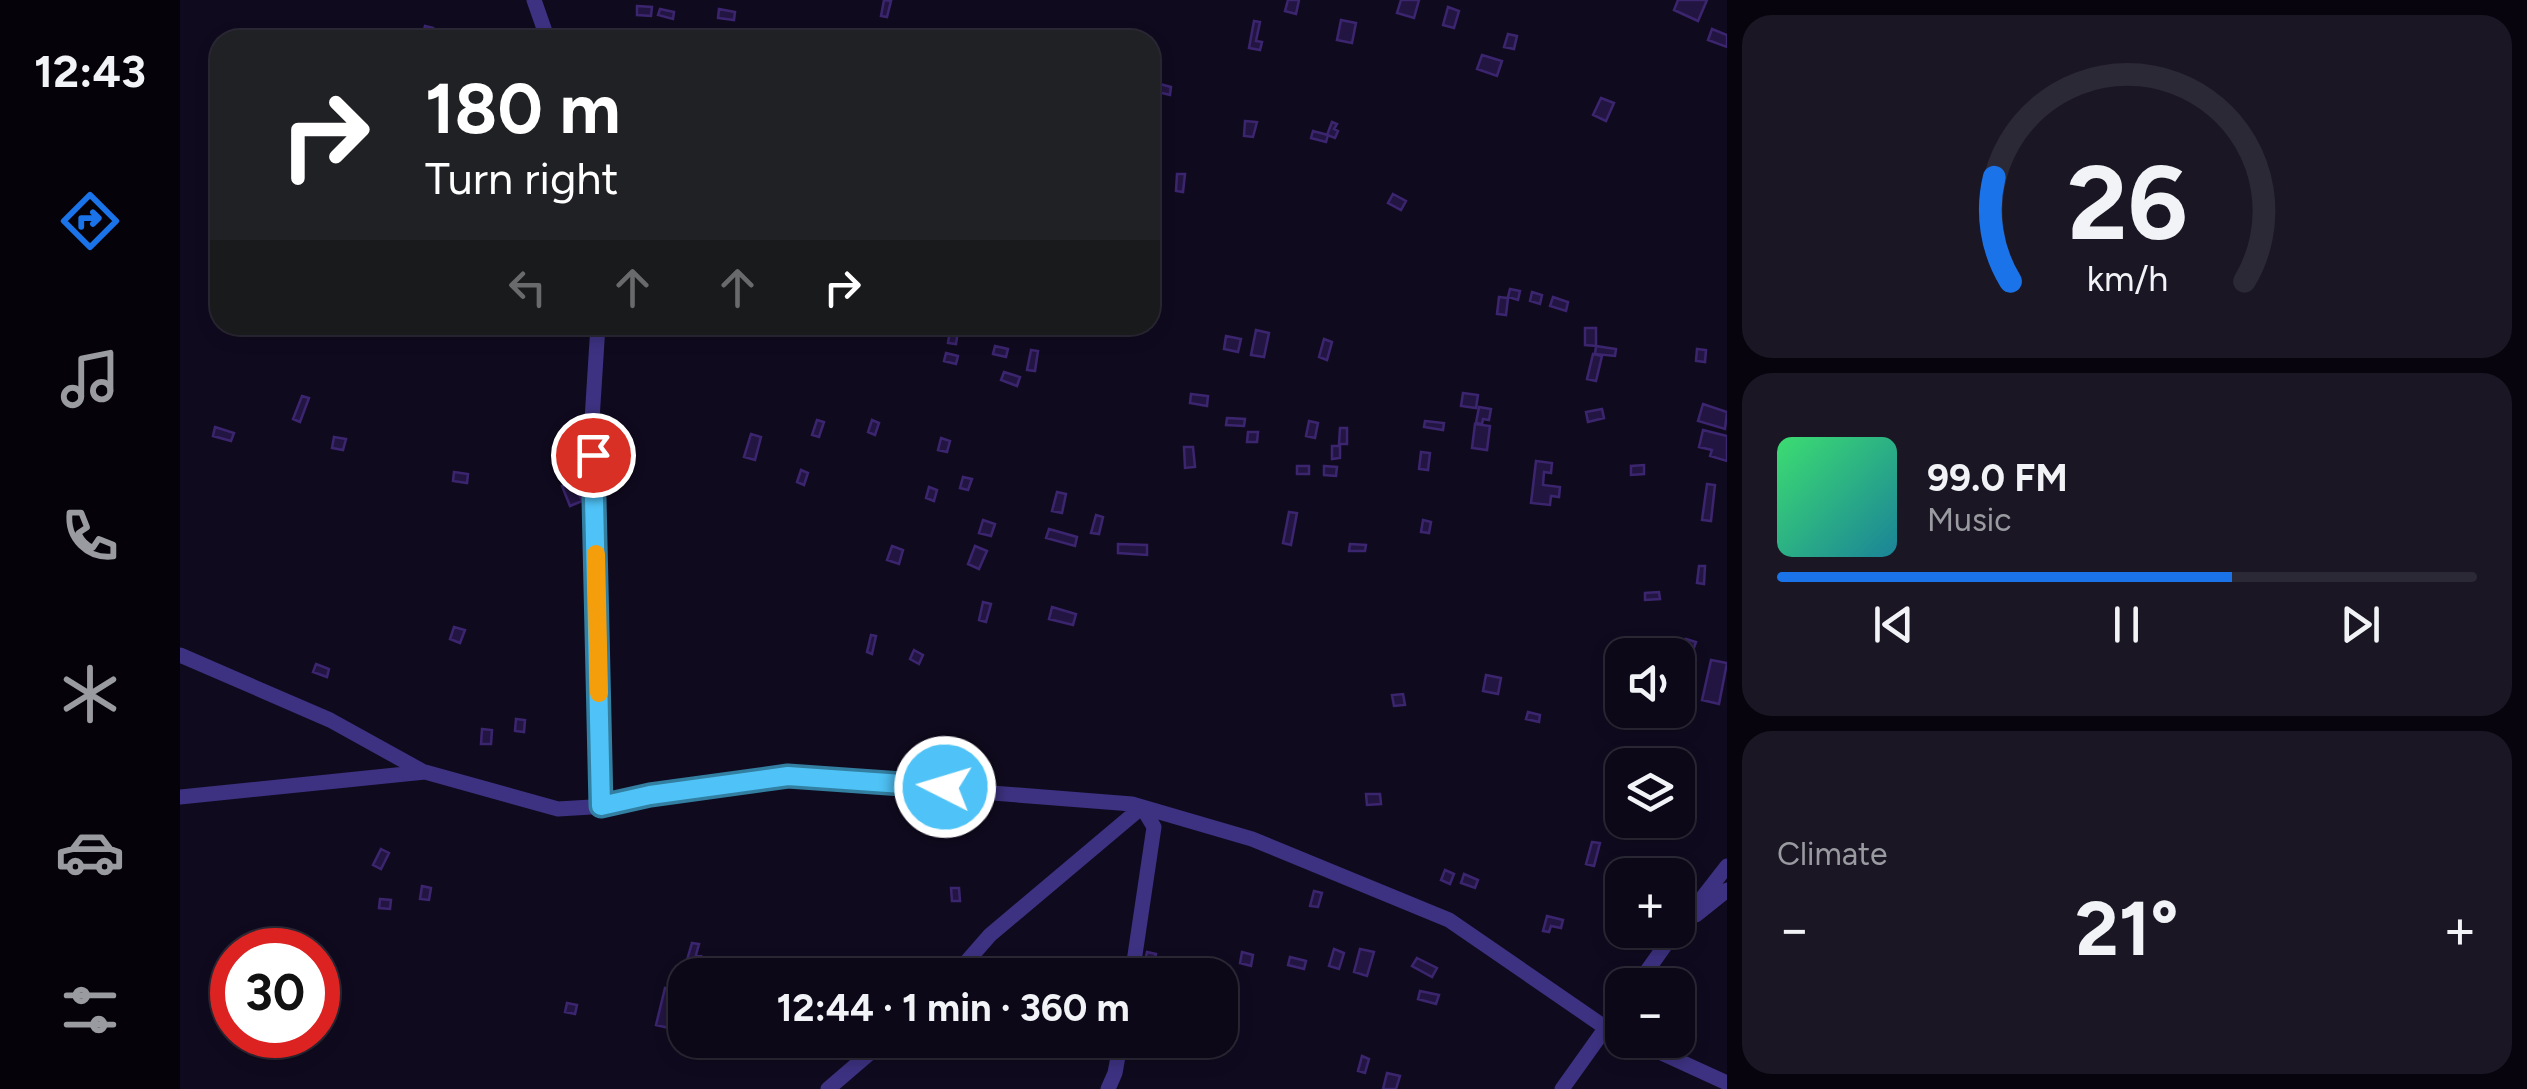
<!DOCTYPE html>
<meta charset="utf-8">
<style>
:root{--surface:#0c0817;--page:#1a1624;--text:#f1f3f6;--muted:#9a9aa1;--line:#2c2936;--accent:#1a73e8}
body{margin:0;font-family:Figtree,sans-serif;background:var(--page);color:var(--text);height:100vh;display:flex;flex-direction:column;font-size:38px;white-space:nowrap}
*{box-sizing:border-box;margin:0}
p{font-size:32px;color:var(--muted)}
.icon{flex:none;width:55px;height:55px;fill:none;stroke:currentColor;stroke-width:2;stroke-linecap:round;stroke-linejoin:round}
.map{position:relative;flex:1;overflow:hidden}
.side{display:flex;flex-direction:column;gap:15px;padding:15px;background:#07040d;width:800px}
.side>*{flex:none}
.guide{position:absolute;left:30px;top:30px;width:950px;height:305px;border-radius:30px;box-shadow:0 5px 15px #0003,0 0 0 2px var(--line);background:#202124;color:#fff;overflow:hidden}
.controls{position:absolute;left:1425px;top:638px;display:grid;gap:20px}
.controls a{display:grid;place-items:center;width:90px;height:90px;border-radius:20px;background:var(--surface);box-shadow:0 5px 15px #0003,0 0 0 2px var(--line);font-size:50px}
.speed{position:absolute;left:30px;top:928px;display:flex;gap:20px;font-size:50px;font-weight:700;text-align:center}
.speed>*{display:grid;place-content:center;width:130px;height:130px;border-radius:50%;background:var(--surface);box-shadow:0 5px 15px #0003,0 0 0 2px var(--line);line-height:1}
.speed .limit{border:15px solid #d22;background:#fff;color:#111}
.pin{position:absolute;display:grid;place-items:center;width:85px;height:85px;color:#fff;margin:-42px;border:5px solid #fff;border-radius:50%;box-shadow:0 2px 10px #0007}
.me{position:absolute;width:110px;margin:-55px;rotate:275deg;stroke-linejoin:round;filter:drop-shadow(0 0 8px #0008)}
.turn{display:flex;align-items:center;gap:35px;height:210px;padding:0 50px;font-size:45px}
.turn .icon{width:130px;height:130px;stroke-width:2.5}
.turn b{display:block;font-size:70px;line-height:85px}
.lanes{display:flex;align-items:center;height:95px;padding:0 50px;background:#0003;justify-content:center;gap:50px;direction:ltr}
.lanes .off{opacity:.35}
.big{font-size:75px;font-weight:700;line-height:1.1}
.side .tile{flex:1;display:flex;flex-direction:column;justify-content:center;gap:15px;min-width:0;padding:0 35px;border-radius:30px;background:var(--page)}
.side .dial{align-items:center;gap:0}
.dial svg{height:260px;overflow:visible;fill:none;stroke:var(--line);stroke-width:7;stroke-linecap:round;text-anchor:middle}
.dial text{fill:var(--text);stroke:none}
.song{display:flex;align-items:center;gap:30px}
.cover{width:120px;height:120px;border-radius:15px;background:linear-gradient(135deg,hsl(140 70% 55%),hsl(190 70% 35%))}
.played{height:10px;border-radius:5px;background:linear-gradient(90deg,var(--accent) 65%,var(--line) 65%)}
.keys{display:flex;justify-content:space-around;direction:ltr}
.heat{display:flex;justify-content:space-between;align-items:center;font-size:55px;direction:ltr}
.trip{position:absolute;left:488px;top:958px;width:570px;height:100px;border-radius:30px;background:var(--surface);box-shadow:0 5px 15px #0003,0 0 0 2px var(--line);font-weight:700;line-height:100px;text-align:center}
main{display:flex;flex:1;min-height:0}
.tabs{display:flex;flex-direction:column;width:180px;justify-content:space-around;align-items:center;background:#050309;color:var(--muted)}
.tabs .icon{width:70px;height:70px}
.tabs .active{color:var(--accent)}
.tabs b{font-size:45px;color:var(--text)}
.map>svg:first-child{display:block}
.building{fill:#221541;stroke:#3b256f;stroke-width:2.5}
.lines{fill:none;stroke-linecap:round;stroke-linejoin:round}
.minor{stroke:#3d3282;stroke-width:15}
.route-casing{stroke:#337fa1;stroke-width:25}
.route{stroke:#4fc3f7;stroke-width:18}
.slow{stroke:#f59e0b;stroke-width:18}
</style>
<main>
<nav class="tabs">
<b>12:43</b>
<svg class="icon active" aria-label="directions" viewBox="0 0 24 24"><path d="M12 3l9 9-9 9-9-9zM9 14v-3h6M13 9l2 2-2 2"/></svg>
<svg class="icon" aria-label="music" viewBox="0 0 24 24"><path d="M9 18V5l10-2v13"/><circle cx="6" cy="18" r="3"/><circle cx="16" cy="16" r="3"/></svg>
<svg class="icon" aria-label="phone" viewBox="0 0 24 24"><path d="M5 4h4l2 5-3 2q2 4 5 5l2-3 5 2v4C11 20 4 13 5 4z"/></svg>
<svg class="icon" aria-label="climate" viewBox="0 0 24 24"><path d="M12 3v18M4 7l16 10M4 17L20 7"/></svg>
<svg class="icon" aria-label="car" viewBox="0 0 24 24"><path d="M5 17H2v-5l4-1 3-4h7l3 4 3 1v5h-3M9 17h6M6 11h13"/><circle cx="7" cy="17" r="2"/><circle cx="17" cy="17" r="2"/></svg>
<svg class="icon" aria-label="filters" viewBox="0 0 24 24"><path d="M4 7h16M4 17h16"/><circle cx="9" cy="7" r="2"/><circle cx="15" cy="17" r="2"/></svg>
</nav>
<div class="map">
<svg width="1547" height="1089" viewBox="0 0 1547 1089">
<rect width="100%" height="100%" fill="#100a1f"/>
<path class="building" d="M704,0L711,1L707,17L701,16Z
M1108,0H1119L1116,14L1105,11Z
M1221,0H1239L1234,18L1217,13Z
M1498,0H1527L1518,21L1494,10Z
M457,6L472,7L471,16L457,15Z
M1268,7L1279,11L1274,28L1263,25Z
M480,9L494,12L493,19L478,15Z
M539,9L555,12L554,20L538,18Z
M1161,20L1176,23L1172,43L1157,40Z
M1074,21L1080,22L1076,41L1082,42L1080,50L1069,48Z
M245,26L253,28L250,40H241Z
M1532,29L1547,35V47L1528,40Z
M1328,34L1337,36L1334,49L1324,47Z
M1302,55L1322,61L1317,76L1297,69Z
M980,84L991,87L990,95L978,92Z
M1421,98L1434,103L1426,121L1413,115Z
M1065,121L1077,122L1073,137L1064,136Z
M1152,122L1157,124L1154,129L1158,131L1155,138L1147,135Z
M1133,131L1148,135L1146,142L1131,138Z
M997,174H1005L1003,192L996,191Z
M1213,194L1226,201L1221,210L1208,203Z
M1330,289L1340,291L1338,300L1328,297Z
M1352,292L1362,295L1360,304L1350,301Z
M1319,297L1328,298L1326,315L1317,314Z
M1373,297L1388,302L1386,311L1370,306Z
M1405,328H1416V346L1405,345Z
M770,330L778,331L776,344L768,343Z
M1076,330L1089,333L1084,357L1071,355Z
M1046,336L1061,339L1058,352L1044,349Z
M1144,339L1152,342L1147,360L1139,357Z
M815,346L828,349L826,357L813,354Z
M1416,346L1436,349L1435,356L1415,354Z
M1517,349L1526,350L1525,362L1516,361Z
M851,350L858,351L855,371L847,370Z
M766,353L778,356L776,364L764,361Z
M1413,354L1422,356L1416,381L1407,379Z
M824,372L840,377L837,386L821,380Z
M1283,393L1298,395L1296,408L1281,406Z
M1011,394L1028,396L1027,406L1010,403Z
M122,396L129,398L120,422L113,419Z
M1523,404L1547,412L1545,429L1518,421Z
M1299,407L1311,409L1309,420L1303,419L1302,424L1296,423Z
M1422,409L1424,418L1408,422L1406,412Z
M1047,418L1065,419L1064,426L1046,425Z
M637,420L644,422L639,437L632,435Z
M692,420L699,423L695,435L688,432Z
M1129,421L1138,423L1135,438L1126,436Z
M1245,421L1264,423L1263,430L1244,427Z
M1295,424L1310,426L1307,450L1292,448Z
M35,427L54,433L51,441L33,436Z
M1160,428H1167V444H1159Z
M1523,430L1547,436V461L1530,456L1532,450L1519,447Z
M1068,432H1078L1077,442H1067Z
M571,434L581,437L575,460L564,457Z
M154,437L166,439L163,450L152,448Z
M761,438L770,441L767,452L758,450Z
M1152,446H1160V458L1152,459Z
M1004,447H1013L1015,467L1005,468Z
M1241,452L1250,453L1248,470L1239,469Z
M442,460L445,468L427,474L424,466Z
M1356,461L1372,463L1371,473L1364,472L1363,485L1380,487L1379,497L1371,496L1370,505L1351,503Z
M1464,465V474L1451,475V466Z
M1117,466H1129V474H1117Z
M1144,466L1157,467L1156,476L1144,475Z
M621,470L628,473L624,485L617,482Z
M274,472L288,474L287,483L273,481Z
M783,477L792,479L788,490L780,488Z
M393,482L402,501L390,506L382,486Z
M1527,484L1535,485L1531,521L1522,520Z
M749,487L757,490L754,501L746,498Z
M877,492L886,494L882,513L872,511Z
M1109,512L1117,513L1111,545L1103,543Z
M916,515L923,517L919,534L911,533Z
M803,520L815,524L811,536L799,533Z
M1243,520L1251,522L1249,533L1241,532Z
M869,529L897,537L895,546L866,538Z
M938,544L967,545V555L938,553Z
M1170,544L1186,545L1185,551H1169Z
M712,546L723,550L719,564L707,560Z
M795,546L807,551L799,569L788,564Z
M1519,566H1525L1524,584L1517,583Z
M1479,592L1480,599L1465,600V593Z
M803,602L811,604L806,622L799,620Z
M872,607L896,614L893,625L869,619Z
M274,627L285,630L280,643L270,639Z
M691,635L696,636L692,654L687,652Z
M1506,639L1516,642L1512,653L1503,650Z
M734,650L743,655L739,664L730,659Z
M1531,660L1547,663L1539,704L1522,700Z
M136,664L149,669L147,677L133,672Z
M1306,675L1321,678L1318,694L1303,691Z
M1223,694L1225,705L1214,706L1212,695Z
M1487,710L1493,711L1487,726L1481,724Z
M1348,712L1360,715L1359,722L1346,719Z
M336,719L345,720L344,732L335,731Z
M302,729L312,730L311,744H301Z
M1186,794H1200L1201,804L1187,805Z
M1412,842L1420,843L1414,866L1406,864Z
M201,849L209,853L201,869L193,865Z
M1437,869L1450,873L1442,875V892L1431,889Z
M1265,870L1274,874L1270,884L1261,880Z
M1284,874L1298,880L1295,888L1281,883Z
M242,886L251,888L249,900L240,899Z
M771,888H779L780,901H772Z
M1134,891L1142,893L1138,907L1130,906Z
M200,899L211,900L210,909L199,908Z
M1367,916L1383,920L1381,928L1371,926L1369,932L1363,931Z
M1434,924L1446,930L1442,943L1430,939Z
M512,943L519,944L516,955L521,956L519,963L507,960Z
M1154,949L1164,953L1159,969L1149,966Z
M1180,949L1194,952L1187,976L1174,972Z
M967,952L976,954L972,969L966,970L963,969Z
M1062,952L1073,955L1071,966L1060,963Z
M1110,957L1126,961L1124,969L1108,965Z
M1237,958L1257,968L1252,977L1232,966Z
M485,988L498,991L489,1028L476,1025Z
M1240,991L1259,995L1256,1004L1238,999Z
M387,1003L397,1005L395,1014L385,1012Z
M1182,1056L1189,1059L1185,1073L1178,1071Z
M1207,1073L1220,1076L1216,1089H1203Z"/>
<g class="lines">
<path class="minor" d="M354,0L368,40
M418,325L412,420L421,807
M0,655L150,720L244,772
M0,797L245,772L378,809L428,806L470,795L608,777L952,804L1072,839L1269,920L1426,1028L1442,1035
M1516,915L1547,890
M1498,929L1547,866
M775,975L810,935L962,807L974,827L952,975
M1457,985L1496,930
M1453,1040L1547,1083
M648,1089L705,1040
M928,1089L935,1073L941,1040
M1382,1089L1442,1005"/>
</g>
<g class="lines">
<g class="route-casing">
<path id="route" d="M413,455L421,806L470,795L608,776L765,787"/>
</g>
<use href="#route" class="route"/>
<path class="slow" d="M416,554L419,693"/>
</g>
</svg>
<div class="controls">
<a><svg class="icon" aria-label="sound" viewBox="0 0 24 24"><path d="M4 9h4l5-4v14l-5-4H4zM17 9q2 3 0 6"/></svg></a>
<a><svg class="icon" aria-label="layers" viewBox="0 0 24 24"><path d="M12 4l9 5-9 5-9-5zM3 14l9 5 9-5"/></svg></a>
<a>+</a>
<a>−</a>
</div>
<div class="speed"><div class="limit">30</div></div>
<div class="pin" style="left:413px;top:455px;background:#d93025"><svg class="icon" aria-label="arrive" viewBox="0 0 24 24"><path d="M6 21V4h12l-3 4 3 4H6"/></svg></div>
<svg class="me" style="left:765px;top:787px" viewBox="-20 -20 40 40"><circle r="17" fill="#4fc3f7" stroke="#fff" stroke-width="3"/><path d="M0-11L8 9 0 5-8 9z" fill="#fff"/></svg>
<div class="trip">12:44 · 1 min · 360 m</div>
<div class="guide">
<div class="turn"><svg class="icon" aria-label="right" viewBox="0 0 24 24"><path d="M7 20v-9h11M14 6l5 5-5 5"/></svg><div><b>180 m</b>Turn right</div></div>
<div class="lanes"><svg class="icon off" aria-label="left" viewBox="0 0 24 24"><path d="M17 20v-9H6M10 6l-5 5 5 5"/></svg><svg class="icon off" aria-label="ahead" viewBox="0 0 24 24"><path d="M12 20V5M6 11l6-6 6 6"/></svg><svg class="icon off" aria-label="ahead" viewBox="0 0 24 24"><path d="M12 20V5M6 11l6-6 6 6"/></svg><svg class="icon" aria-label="right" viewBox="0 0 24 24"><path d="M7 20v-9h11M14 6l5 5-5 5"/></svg></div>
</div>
</div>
<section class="side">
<div class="tile dial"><svg viewBox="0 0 100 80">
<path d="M14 69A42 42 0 1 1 86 69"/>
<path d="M14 69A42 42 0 0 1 9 37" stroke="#1a73e8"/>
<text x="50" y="56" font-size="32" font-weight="700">26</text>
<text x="50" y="72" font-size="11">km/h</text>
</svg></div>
<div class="tile">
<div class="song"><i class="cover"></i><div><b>99.0 FM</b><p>Music</p></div></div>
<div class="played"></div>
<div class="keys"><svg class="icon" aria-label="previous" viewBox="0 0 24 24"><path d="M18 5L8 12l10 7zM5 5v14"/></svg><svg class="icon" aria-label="pause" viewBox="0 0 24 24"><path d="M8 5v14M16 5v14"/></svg><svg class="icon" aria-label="next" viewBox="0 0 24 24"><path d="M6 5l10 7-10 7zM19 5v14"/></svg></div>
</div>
<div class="tile"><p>Climate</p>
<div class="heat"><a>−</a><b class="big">21°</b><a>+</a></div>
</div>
</section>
</main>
